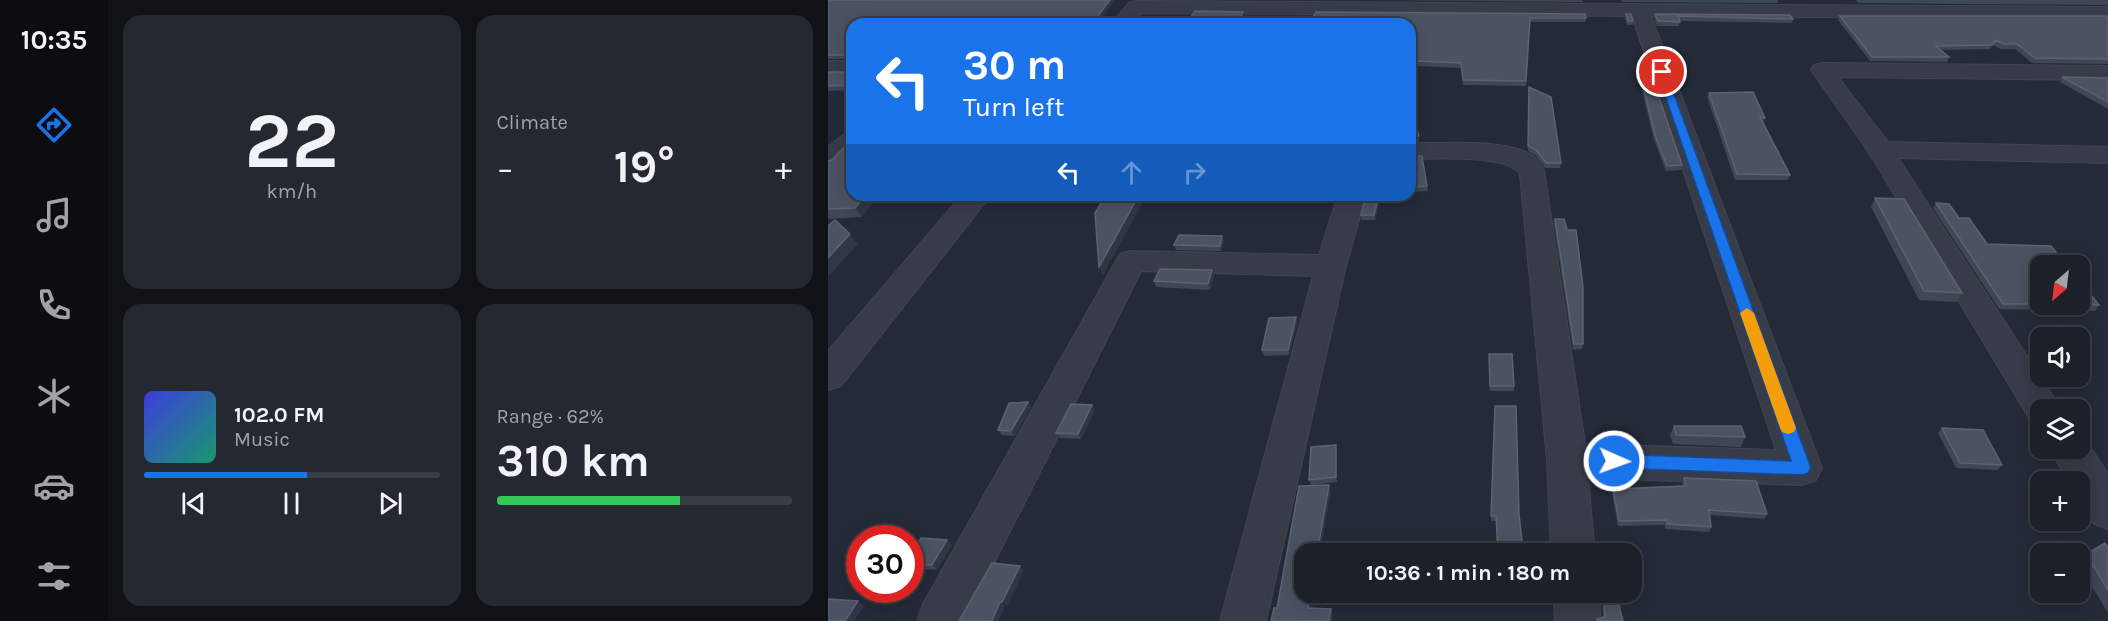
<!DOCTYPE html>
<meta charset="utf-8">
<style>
:root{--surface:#1b2029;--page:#242831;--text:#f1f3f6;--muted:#a0a3a8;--line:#393e46;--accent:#1a73e8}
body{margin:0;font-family:Karla,sans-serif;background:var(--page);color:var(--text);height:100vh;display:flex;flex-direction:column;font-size:22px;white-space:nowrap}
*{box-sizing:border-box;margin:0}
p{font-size:20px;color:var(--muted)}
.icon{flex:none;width:33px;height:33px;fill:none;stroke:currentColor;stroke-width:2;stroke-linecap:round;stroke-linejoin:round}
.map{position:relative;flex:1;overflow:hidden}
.sheet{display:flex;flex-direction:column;gap:15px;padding:15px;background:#0f1217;width:720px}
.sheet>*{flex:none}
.hud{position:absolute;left:18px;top:18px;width:570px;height:183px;border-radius:18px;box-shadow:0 3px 15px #0003,0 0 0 2px var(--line);background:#1a73e8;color:#fff;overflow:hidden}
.needle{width:39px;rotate:208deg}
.buttons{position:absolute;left:1202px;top:255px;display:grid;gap:12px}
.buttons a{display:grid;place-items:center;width:60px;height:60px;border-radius:12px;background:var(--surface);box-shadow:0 3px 15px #0003,0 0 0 2px var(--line);font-size:30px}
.speed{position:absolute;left:18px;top:525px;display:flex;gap:12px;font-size:30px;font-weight:700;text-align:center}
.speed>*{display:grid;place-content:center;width:78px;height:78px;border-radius:50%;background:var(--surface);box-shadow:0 3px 15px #0003,0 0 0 2px var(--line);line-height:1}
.speed .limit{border:9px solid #d22;background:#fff;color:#111}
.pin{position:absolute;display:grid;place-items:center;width:51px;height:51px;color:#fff;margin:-26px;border:3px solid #fff;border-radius:50%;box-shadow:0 2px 6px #0007}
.me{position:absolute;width:66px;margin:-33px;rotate:92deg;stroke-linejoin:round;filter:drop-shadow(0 0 4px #0008)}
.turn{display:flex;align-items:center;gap:21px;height:126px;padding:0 18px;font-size:27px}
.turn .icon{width:78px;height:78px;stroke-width:2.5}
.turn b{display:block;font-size:42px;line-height:51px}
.lanes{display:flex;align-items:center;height:57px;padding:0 18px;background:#0003;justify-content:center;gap:30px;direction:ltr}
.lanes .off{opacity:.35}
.big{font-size:45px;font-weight:700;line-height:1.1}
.sheet .card{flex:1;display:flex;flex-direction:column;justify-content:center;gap:9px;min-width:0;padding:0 21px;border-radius:18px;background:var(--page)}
.sheet .dial{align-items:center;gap:0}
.dial b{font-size:78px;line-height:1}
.song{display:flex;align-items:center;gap:18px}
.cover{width:72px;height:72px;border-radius:9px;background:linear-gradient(135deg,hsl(240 70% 55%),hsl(160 70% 35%))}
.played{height:6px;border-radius:3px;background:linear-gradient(90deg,var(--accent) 55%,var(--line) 55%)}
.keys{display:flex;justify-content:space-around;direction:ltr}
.heat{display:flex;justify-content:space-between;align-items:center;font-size:33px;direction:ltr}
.charge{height:9px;border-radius:4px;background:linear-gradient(90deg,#34c759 62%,var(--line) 0)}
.sheet .tiles{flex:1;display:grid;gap:15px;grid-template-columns:repeat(2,1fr)}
.trip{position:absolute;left:466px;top:543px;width:348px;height:60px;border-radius:18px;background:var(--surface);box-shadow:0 3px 15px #0003,0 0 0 2px var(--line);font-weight:700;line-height:60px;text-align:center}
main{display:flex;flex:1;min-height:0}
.menu{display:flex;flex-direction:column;width:108px;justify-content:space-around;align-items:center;background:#0b0d10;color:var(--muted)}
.menu .icon{width:42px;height:42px}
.menu .on{color:var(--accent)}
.menu b{font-size:27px;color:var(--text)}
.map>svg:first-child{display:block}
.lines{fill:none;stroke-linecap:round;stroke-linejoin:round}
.minor-casing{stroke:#404551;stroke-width:2}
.minor{fill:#373c48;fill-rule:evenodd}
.wall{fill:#3f4656}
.shaded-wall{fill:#2f3645}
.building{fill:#4b5362;stroke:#5b6271;stroke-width:1.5}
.route{fill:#1a73e8;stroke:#114b97;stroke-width:1.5}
.slow{fill:#f59e0b}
</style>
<main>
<nav class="menu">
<b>10:35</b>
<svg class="icon on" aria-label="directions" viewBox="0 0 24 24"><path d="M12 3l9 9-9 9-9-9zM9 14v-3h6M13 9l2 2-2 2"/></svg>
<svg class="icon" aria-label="music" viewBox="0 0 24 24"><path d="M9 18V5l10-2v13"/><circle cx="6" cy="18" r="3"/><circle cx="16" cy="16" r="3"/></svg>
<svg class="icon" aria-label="phone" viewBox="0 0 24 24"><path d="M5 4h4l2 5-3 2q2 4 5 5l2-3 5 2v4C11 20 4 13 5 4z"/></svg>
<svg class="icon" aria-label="climate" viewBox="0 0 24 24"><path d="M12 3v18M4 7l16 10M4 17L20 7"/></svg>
<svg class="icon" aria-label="car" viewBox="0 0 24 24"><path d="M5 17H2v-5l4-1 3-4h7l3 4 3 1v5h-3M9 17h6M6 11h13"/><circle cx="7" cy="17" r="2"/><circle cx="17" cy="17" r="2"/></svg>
<svg class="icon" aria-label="filters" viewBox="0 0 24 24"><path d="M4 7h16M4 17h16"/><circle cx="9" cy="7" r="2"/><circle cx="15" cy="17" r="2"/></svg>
</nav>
<section class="sheet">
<div class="tiles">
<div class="card dial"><b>22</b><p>km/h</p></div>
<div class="card"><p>Climate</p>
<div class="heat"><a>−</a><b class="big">19°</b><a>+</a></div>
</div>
<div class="card">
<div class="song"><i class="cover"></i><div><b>102.0 FM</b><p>Music</p></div></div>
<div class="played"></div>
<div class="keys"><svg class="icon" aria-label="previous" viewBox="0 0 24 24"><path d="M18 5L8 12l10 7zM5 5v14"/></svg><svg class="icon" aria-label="pause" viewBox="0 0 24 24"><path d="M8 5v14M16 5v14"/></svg><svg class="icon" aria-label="next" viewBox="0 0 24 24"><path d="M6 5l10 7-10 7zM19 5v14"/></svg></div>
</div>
<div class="card"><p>Range · 62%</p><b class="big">310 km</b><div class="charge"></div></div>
</div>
</section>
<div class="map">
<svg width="1280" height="621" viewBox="0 0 1280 621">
<rect width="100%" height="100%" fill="#242a37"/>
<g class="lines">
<g class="minor-casing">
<path id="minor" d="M308,1L1280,7V19L823,16L994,468L988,480L974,485L760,478L767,554H723L719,460L692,175C683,154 604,159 582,159V143C616,144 674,138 704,155C709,159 712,164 716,170L757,444L948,450L804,16L313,13L304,24H283L301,3Z
M0,61H24V75H0Z
M994,63L1280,66V80L1010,77L1060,142L1280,147V163L1070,158L1234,410H1212V424L1203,421L1040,151L983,70L986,65Z
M24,132V153L9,167L0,169V147L15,135Z
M134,195H163L13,386L0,390V351Z
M510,195H538L518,266L438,621H392L485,276L313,271L137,621H89L95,604L292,254L303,251L491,255Z
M1251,435L1255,436L1280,474V529L1265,523L1251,500V482H1240L1222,448H1251Z
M725,592H771L773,621H727Z"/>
</g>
<use href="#minor" class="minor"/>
</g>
<path class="wall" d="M0,0H287L269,24H24V90L0,91V72H23V59H0Z
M559,0H754V2Z
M793,0H950V3L794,2Z
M1028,0H1280V5L1031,3Z
M488,12L758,18L757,22H701L698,86L635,85L633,68L588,66L583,86H582V24Z
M798,14L805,21V25H799L797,18Z
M827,14L965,19L964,23L852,21L851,26H829L826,18Z
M1012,16H1280V64L1204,63L1187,49H1173L1165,45L1162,49L1113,50L1121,57L1119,62L1042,61L1010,20Z
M1234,77L1280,79V109L1232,82Z
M815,86L854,165L853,170L838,171L826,140L814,90Z
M701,87L733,163L732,168H717L707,155L700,151Z
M881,93L937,118L935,122L962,175L960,180H907L879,97Z
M582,132H590L591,141H582Z
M582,156L599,186L600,191L582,192Z
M4,160L34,217L0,219V161Z
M538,195H553L547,220H533V215Z
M1047,198L1134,293L1128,302L1091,300L1043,207Z
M1108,203L1131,218L1159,244L1271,305L1267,311L1171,309L1105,208Z
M727,219L739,230L755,344L754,349L745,350L726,224Z
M394,236L396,241L393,251L348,250L346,245Z
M384,270L386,275L382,290L328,287L326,281Z
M468,317L469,323L461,355L436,356L434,350Z
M661,354L686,386V391H662Z
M200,402L203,407L187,436L174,435L170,430Z
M264,405L267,410L253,439L232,438L228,433Z
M667,406L691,514L694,554H669L668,521H663Z
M846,426L917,437L913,447L845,444L842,435Z
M1114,428L1174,465L1170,470L1128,468L1110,433Z
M509,450V482L483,485L481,480Z
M856,478L939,514L936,519L881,515L883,527L881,532L837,529V525L790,526L784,493L785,489L855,487L854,483Z
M119,540L124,545L109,570L82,568V555Z
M1280,548V613L1251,565V560L1258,554Z
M775,594L795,621H769V619L775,617L774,599Z"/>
<path class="shaded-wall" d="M282,0H287L269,24H264Z
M415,12L416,16L412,24H409Z
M588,61V66L583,86V82Z
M38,195H52L34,217L27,208Z
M311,195H319L275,275L271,267Z
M551,195H552L547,220L546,215Z
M22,234L30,244L0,277V258Z
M394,236L396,241L393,251L392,246Z
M384,270L386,275L382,290L380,284Z
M468,317L469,323L461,355L460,350Z
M200,402L203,407L187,436L183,431Z
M264,405L267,410L253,439L250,434Z
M508,445L509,450V482L508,477Z
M501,485L503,492L492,554H489Z
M119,540L124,545L109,570L104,565Z
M192,566L196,571L179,606L174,602Z
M482,592H486L482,615L480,608Z
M30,601L36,606L26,621H17Z
M172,602L177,606L170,621H164Z
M503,609L505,615L504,621H501Z"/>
<path class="building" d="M0,0H282L264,24H24V85L0,86V72H23V55H0Z
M367,11L415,12L409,24H358Z
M488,12L757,14L758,18H702L698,81L635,80L633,63L588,61L583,82H582V24H481Z
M798,14H803L805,21H800Z
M827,14L962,15L965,19L850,16L852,22L830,21Z
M1012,16H1280V59L1207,58L1189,44H1175L1168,40L1164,45L1108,46L1121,57H1044Z
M1234,77L1279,78L1280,79V102Z
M815,86H827L854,165L839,166L827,135Z
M701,87L723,97L733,163H718L708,150L700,146Z
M925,92L937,118L932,117L962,175L909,174L881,93Z
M582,132H590L591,136H582Z
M24,139V195H38L27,208L0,209V161L4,160Z
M582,156H594L599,186L582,187Z
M278,195H311L271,267L267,213Z
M538,195H551L546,215H533Z
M1047,198L1076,199L1134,293L1096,291Z
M1108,203L1121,204L1131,218H1141L1159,244L1223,246L1239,266H1212V304H1175Z
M727,219H736L739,230H748L755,287V344H746Z
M7,220L22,234L0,258V226Z
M351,235L394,236L392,246L346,245Z
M332,269L384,270L380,284L326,281Z
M1251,280L1271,305L1215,304H1251Z
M468,317L460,350H434L441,318Z
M661,354H684L686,386H662Z
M200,402L183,431L170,430L181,403Z
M243,404L264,405L250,434L228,433Z
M667,406H688L691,514L695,550L670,551L668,516H663Z
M846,426H913L917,437L848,435Z
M1114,428L1155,430L1174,465L1132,463Z
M508,445V477L481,480L483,447Z
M856,478L928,481L939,514L881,510L883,527L839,524V520L791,521L785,489L858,486Z
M501,485L489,554H477V592H482L480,608L503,609L501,621H443L446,608H449L471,486Z
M93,538L119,540L104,565L82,564V555Z
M1277,543L1280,548V590L1258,554Z
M164,563L192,566L174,602H172L164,621H131Z
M788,593L795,621H770L769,619L777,617L775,594Z
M0,599L30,601L17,621H0Z"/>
<path class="route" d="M831,70L838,72L983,468L980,473L974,475L786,468L780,466L778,461L780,456L786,454L963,461L829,72Z"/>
<path class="slow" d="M919,308L926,313L968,428L966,432L960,434L954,432L952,428L912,313Z"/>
</svg>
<div class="buttons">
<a><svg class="needle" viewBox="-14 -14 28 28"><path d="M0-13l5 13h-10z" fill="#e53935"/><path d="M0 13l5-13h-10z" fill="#a0a3a8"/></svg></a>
<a><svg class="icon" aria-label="sound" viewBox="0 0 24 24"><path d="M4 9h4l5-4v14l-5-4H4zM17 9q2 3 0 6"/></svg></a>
<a><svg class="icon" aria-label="layers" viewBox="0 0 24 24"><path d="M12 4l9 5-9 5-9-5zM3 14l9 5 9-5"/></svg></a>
<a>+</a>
<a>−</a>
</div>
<div class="speed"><div class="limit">30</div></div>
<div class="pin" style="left:834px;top:72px;background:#d93025"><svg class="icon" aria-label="arrive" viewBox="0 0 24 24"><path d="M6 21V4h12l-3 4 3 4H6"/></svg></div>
<svg class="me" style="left:786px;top:461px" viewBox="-20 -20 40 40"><circle r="17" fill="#1a73e8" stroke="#fff" stroke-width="3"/><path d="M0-11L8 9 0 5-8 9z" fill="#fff"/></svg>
<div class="trip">10:36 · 1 min · 180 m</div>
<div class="hud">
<div class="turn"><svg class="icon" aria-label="left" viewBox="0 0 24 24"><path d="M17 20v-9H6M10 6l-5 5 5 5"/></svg><div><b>30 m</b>Turn left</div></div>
<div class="lanes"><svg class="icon" aria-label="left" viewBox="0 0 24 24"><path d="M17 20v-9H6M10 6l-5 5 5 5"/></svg><svg class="icon off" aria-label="ahead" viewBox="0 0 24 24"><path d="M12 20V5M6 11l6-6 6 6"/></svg><svg class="icon off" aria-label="right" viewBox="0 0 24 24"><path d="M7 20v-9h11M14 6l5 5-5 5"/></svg></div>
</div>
</div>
</main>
